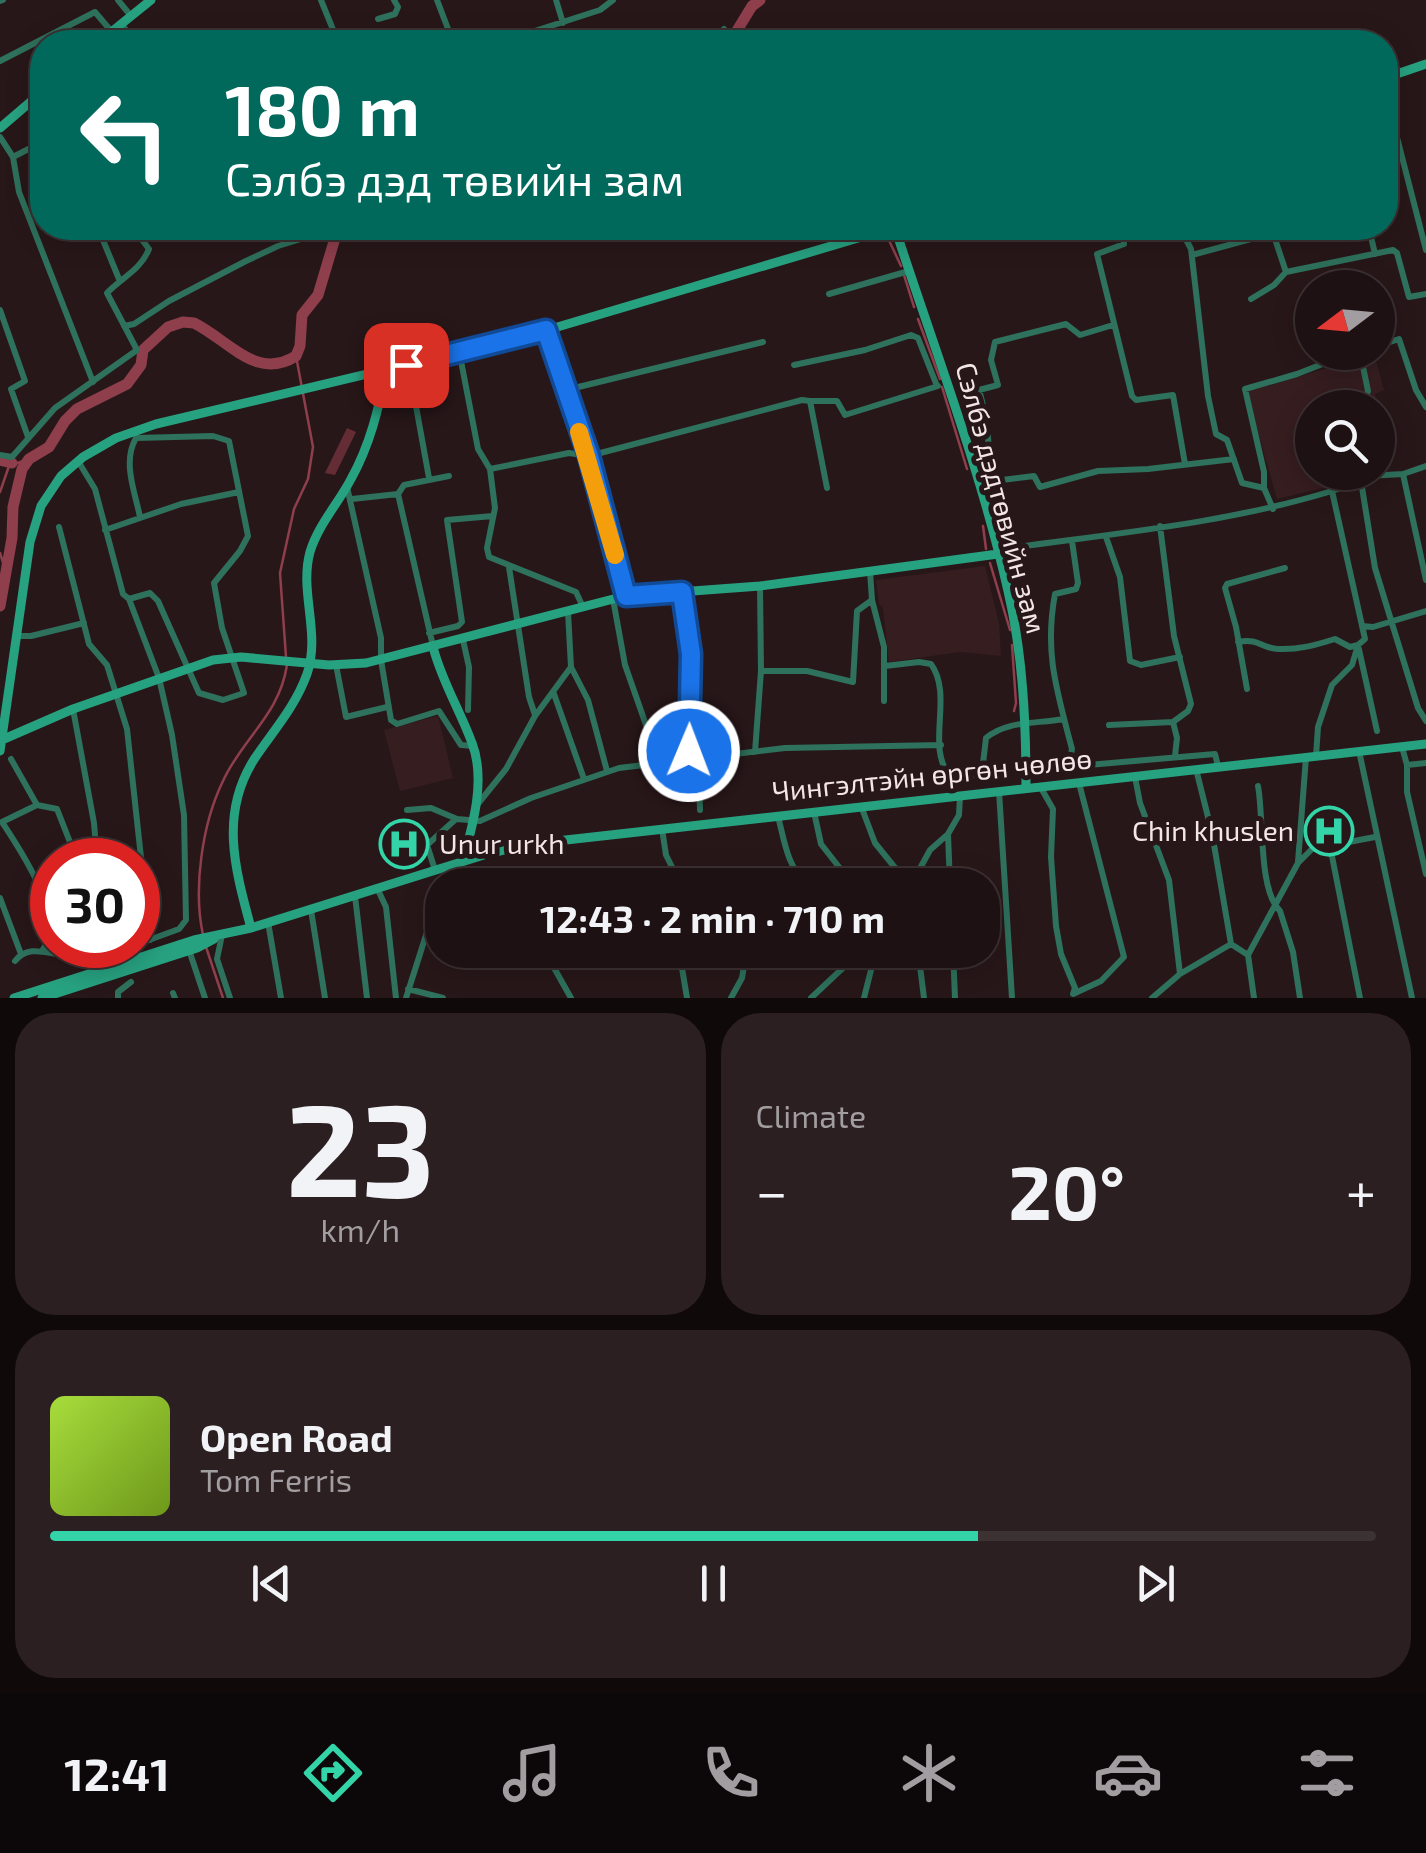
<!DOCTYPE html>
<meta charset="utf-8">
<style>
:root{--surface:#1e1113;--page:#2b1f21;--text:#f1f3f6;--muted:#a19da0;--line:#3c3133;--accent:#32d4a8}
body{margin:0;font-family:"Exo 2",sans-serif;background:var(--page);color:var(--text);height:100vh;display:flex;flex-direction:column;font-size:38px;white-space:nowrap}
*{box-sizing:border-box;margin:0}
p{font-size:32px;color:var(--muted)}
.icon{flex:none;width:55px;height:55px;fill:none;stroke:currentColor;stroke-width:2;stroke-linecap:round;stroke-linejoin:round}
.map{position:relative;height:998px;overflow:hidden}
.details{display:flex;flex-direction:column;gap:15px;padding:15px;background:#10090a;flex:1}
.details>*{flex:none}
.guide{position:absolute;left:30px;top:30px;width:1368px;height:210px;border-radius:40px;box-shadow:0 5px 25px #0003,0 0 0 2px var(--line);background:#00695c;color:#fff;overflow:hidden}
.needle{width:65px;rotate:254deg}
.controls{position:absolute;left:1295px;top:270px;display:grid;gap:20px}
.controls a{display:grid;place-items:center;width:100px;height:100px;border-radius:50%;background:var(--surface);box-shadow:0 5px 25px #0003,0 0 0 2px var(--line);font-size:50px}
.speed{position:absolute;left:30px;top:838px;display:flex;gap:20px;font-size:50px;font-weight:700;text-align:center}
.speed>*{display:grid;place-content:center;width:130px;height:130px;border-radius:50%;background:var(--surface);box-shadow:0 5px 25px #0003,0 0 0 2px var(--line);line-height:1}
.speed .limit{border:15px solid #d22;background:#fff;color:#111}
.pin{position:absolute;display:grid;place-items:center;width:85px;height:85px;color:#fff;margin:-42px;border-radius:20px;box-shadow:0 5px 15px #0006}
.me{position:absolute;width:110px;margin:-55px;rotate:1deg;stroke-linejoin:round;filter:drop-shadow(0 0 8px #0008)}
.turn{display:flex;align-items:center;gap:35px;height:210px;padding:0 30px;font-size:45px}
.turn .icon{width:130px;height:130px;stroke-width:2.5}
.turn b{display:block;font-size:70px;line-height:85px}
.big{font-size:75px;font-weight:700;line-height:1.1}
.details .tile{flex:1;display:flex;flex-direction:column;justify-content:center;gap:15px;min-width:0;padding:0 35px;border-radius:40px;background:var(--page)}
.details .dial{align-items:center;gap:0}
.dial b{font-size:130px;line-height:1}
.song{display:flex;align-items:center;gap:30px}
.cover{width:120px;height:120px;border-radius:15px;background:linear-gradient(135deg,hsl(80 70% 55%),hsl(80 70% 35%))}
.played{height:10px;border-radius:5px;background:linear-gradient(90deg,var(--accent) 70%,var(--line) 70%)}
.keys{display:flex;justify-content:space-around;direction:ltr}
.heat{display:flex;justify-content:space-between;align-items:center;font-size:55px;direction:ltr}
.details .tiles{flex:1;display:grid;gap:15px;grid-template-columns:1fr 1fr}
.tile:last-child{grid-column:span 2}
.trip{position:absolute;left:425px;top:868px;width:575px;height:100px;border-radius:40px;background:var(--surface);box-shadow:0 5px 25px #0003,0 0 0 2px var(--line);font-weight:700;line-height:100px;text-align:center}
.dock{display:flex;height:160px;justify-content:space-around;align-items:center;background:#0c0708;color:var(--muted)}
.dock .icon{width:70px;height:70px}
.dock .on{color:var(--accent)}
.dock b{font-size:45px;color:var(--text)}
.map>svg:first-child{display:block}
.built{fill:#361d20}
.green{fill:#642c35}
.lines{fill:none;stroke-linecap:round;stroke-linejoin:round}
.stream{stroke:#8f3e4c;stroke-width:2.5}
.river{stroke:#8f3e4c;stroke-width:11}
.street{stroke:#2e715c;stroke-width:6}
.secondary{stroke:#27a280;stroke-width:9}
.route-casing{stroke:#114b97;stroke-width:25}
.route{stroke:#1a73e8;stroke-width:18}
.slow{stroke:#f59e0b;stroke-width:18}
.labels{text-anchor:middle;stroke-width:10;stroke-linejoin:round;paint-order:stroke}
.street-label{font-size:28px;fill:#f3e6e7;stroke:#281719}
.poi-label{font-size:28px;fill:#f3e6e7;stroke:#281719;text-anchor:end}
</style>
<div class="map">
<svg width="1426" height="998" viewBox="0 0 1426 998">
<rect width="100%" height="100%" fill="#281719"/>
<path class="built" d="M1374,353L1384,390L1375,394L1381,417L1378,418V408H1312V472L1355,473L1351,476L1352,481L1277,499L1246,390L1267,383L1269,386Z
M985,566L999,623L1001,656L960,652L889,662L883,608L879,604L876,580Z
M438,716L453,778L400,791L384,730Z"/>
<path class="green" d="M347,428L356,432L335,475L325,473Z"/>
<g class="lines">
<path class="stream" d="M886,234L901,266
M904,275L914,307
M918,319L940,379
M942,387L967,469
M0,492L9,466L29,459
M983,526L986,549
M0,553L6,572
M990,563L1010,630
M1012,645L1016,703L1014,711
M286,657L280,573L294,509L308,479L313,447L296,356
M203,935C193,889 202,824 223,781C243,737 279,716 287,665
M206,947L223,998"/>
<path class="river" d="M730,42L752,6L760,0
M0,460L12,463
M0,606L12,538L13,507L22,469L29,459L49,447L65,421L77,409L127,384L141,365L143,350L168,327L183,322L194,323C230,341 256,381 296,356L300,346L302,315L318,295L338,228"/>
<path class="street" d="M118,0L131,16
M321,0L334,32L326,42
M437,0L453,42
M556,0L563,23
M0,1L3,0
M378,19L395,14L398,7L394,0
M121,24L136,42
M501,42L600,10L613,0
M709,42L724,29
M0,61L95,12L112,32
M1385,91L1426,250
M0,137L13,157L19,192L93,382
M13,157L42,142
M98,228L119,279
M1122,228L1124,244L1097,254L1132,396L1136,400L1173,395L1185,464
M1180,228L1191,249L1208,396L1216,434L1227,440L1242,483L1264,488L1273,509
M1369,228L1375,254
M1192,255L1273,233L1286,272
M829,294L909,271
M1251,299L1274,285L1286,272L1393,250L1397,253L1409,297L1426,294
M0,310L25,381L11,389L28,437
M124,326L134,324L169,301L246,261L278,246L324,232L329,228
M1378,346L1399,339L1416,390L1426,407
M1360,352L1368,391L1362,408
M461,361L478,449L490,469L569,453L589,456L802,400L810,401L827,488
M794,365L865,350L911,335L918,338L937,386
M410,373L429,478
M566,390L763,342
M810,401H837L845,415L938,386
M0,455L12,457L55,408L137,350L107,293C122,277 140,271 149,249L133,228
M78,461L95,489L123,594L129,599L159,678L172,735L184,815L186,920L179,929L138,944
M490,469L495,508L487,548L489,557L576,592L583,607
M1366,472L1367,476L1361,481L1375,568L1418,708L1426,721
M1403,474L1426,580
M988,475L1002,480L1034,476L1040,487L1098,471L1148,469L1234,459
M1367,476L1403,474L1426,466
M977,481L988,475C990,444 988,420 979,390L998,385L991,360L995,342L1066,324L1080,335L1113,325
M347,487L381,638V660L391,720L397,724L439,711L461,745L474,746
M1264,488V472L1245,389L1297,374L1353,352
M1332,491L1361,481
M398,494L433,646
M352,499L398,494L404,485L449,476
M1160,526L1174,636L1191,704L1188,711L1173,722L1177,738L1175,756
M59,527L89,644L107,665L127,729L150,940
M105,530L181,504L239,492
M1106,537L1120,577L1130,661L1141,665L1180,657
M998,554L1010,548C1119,533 1227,523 1332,491L1365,639L1358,645L1352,665L1332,685L1318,727L1316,756
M509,567L529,697L535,715
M870,571L872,600
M682,592L691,654L689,751L699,778L700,810
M129,599L150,593L158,601L199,693L223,700L244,693L222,628L214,583L240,551L248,536L229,441L213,436L136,438C122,462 135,492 140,517
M613,599L625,665L659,762
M1362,626L1373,627L1426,611
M429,633L458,626L462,622L447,520L493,516
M17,636H31L84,623
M463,640L469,667L468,710
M1238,642C1260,638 1260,648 1278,649C1298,650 1316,645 1335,639L1350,647L1358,645L1377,731
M336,665L346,717L387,707
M885,666L919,662L931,664C954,696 925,747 950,776L969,777L982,772L986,738C1007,720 1038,724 1063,719
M571,667L588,700L607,771
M761,671H807L853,682L857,611L872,600L884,647V701
M1247,689L1236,627L1225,588L1227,584L1285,568
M554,694L584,779
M73,709L94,823L97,860
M1109,725L1173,722
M1402,747L1407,765L1426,763
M1359,751L1412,998
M755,752L761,671L760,586
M11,759L37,805
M1069,763L1072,749C1057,691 1044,653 1055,594L1076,589L1078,583L1072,541
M1048,765H1088L1215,754L1218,766
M1407,765V792L1426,874
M1196,769L1212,833L1231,944
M1135,777L1140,803L1169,880L1180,974
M1258,786C1264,817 1258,890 1280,911L1293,952L1300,998
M1041,788L1053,809L1051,857L1056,926L1061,954L1075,988L1073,994L1101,981L1124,957L1079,783
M999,791L1012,998
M477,805L506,769L535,716L571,667L568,612
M861,806L875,843L909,885
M407,810L431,808L457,819L480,821L531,798L619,768L785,748L941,745
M814,812L821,844L853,885
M778,816C784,840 788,871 809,885
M662,829L666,855L681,885
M1330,846L1360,998
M1298,862L1306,757
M448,867L449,885
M435,870L427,845L456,819
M679,878L728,876
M911,885L930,850L947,835
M950,885L948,834L959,815L960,796
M378,890L386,907L396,998
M355,896L367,998
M0,898L21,954
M311,910L325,998
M268,922L281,998
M222,935L217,959L230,998
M189,950L205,998
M544,950L571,998
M679,950L687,998
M696,950L738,955L745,960L742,978L731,998
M839,950L843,968
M918,950L924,998
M953,950L955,998
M42,951C67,918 21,851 2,822L37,805L57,809L77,860
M15,961C29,943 49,955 69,955C84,954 102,949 117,945
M408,989L443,998
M173,993L175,998
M118,998V992L131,982
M406,998L434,910L442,896
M811,998L862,950
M864,998L876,950
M1152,998L1180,974L1231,944L1248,955
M1254,998L1248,955L1298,863L1312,849L1375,837"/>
<path class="secondary" d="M99,42L151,0
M1385,78L1426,64
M0,128L42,92
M895,228C934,348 980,467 1008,591C1023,655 1026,722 1026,787
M546,330L595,476L625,596
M433,647C442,682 460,710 472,743C486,779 473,825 463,861
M4,739L73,709L213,660L241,657L329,665L366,663L625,596L760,586L998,554
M0,751L30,542L41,506L61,476L83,457L116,438L156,424L527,336L892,228
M251,928C235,869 219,813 255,758C274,730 295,707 307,674C321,633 299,592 310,552C318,525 338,504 351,479C370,445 379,408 386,370
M14,998L194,940L251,928L487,854L530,844L1426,744
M42,998L197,948L214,939"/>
</g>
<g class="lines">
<g class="route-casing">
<path id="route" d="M406,365L546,330L589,456L626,596L682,592L691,654L689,751"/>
</g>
<use href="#route" class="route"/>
<path class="slow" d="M579,432L615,555"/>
</g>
<defs>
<g id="hospital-ring" transform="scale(2.5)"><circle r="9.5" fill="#281719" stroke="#32d4a8" stroke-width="1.5"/><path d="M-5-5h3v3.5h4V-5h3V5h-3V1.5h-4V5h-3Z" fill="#32d4a8"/></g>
</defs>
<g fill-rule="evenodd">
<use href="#hospital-ring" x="1329" y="831"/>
<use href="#hospital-ring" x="404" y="844"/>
</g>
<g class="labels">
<g class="street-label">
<text transform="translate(1001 498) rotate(75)" y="10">Сэлбэ дэдтөвийн зам</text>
<text transform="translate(932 775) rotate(-6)" y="10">Чингэлтэйн өргөн чөлөө</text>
</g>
<g class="poi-label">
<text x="1294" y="841">Chin khuslen</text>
<text x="439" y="854" text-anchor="start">Unur urkh</text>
</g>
</g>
</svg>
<div class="controls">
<a><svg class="needle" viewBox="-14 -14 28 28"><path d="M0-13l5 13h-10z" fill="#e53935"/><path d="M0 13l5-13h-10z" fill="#a19da0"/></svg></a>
<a><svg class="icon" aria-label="search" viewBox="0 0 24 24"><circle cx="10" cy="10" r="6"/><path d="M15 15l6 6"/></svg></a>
</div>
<div class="speed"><div class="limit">30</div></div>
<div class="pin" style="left:406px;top:365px;background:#d93025"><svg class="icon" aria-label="arrive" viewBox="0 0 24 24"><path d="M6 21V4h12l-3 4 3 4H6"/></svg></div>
<svg class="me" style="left:689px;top:751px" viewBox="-20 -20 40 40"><circle r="17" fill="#1a73e8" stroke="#fff" stroke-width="3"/><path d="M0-11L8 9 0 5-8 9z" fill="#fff"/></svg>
<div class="trip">12:43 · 2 min · 710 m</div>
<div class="guide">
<div class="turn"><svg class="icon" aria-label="left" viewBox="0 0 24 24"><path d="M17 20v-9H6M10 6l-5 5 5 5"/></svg><div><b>180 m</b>Сэлбэ дэд төвийн зам</div></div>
</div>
</div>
<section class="details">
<div class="tiles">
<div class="tile dial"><b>23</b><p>km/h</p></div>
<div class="tile"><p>Climate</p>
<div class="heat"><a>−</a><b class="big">20°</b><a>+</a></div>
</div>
<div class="tile">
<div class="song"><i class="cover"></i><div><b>Open Road</b><p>Tom Ferris</p></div></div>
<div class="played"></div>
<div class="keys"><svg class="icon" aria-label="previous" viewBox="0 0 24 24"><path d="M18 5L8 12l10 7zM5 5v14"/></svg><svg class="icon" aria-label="pause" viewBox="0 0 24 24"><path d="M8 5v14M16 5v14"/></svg><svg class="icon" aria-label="next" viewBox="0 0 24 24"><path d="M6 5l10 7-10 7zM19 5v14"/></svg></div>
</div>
</div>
</section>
<nav class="dock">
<b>12:41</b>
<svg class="icon on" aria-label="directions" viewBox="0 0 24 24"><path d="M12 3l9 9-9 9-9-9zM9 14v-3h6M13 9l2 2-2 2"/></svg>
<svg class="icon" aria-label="music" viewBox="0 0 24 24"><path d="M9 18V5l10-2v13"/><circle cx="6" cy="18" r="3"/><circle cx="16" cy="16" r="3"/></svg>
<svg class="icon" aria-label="phone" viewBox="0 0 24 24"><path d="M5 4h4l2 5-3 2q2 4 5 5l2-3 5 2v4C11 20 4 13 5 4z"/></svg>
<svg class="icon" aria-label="climate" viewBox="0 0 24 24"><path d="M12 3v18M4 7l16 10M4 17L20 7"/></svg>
<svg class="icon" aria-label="car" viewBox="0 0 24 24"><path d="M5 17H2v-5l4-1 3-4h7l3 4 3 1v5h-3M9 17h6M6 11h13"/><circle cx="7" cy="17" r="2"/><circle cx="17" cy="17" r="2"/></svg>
<svg class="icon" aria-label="filters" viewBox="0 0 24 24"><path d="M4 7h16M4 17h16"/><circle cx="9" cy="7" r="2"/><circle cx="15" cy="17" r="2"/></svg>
</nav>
